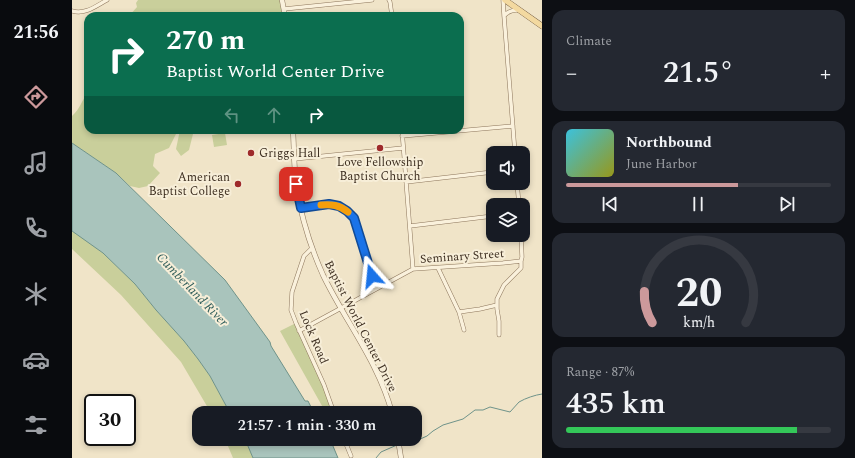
<!DOCTYPE html>
<meta charset="utf-8">
<style>
:root{--surface:#171b24;--page:#242831;--text:#f1f3f6;--muted:#9ea1a6;--line:#363941;--accent:#cc999b}
body{margin:0;font-family:Spectral,serif;background:var(--page);color:var(--text);height:100vh;display:flex;flex-direction:column;font-size:15px;white-space:nowrap}
*{box-sizing:border-box;margin:0}
p{font-size:13px;color:var(--muted)}
.icon{flex:none;width:22px;height:22px;fill:none;stroke:currentColor;stroke-width:2;stroke-linecap:round;stroke-linejoin:round}
.map{position:relative;flex:1;overflow:hidden}
.details{display:flex;flex-direction:column;gap:10px;padding:10px;background:#0d0f14;width:313px}
.details>*{flex:none}
.top-card{position:absolute;left:12px;top:12px;width:380px;height:122px;border-radius:12px;box-shadow:0 2px 6px #0003;background:#0b6e4f;color:#fff;overflow:hidden}
.fabs{position:absolute;left:414px;top:146px;display:grid;gap:8px}
.fabs a{display:grid;place-items:center;width:44px;height:44px;border-radius:8px;background:var(--surface);box-shadow:0 2px 6px #0003;font-size:20px}
.speed{position:absolute;left:12px;top:394px;display:flex;gap:8px;font-size:20px;font-weight:700;text-align:center}
.speed>*{display:grid;place-content:center;width:52px;height:52px;border-radius:50%;background:var(--surface);box-shadow:0 2px 6px #0003;line-height:1}
.speed .limit{border:2px solid #111;border-radius:6px;background:#fff;color:#111}
.pin{position:absolute;display:grid;place-items:center;width:34px;height:34px;color:#fff;margin:-17px;border-radius:8px;box-shadow:0 2px 6px #0006}
.me{position:absolute;width:44px;margin:-22px;rotate:342deg;stroke-linejoin:round;filter:drop-shadow(0 0 3px #0008)}
.turn{display:flex;align-items:center;gap:14px;height:84px;padding:0 16px;font-size:18px}
.turn .icon{width:52px;height:52px;stroke-width:2.5}
.turn b{display:block;font-size:28px;line-height:34px}
.lanes{display:flex;align-items:center;height:38px;padding:0 16px;background:#0003;justify-content:center;gap:20px;direction:ltr}
.lanes .off{opacity:.35}
.big{font-size:30px;font-weight:600;line-height:1.1}
.details .widget{flex:1;display:flex;flex-direction:column;justify-content:center;gap:6px;min-width:0;padding:0 14px;border-radius:12px;background:var(--page)}
.details .dial{align-items:center;gap:0}
.dial svg{height:104px;overflow:visible;fill:none;stroke:var(--line);stroke-width:7;stroke-linecap:round;text-anchor:middle}
.dial text{fill:var(--text);stroke:none}
.song{display:flex;align-items:center;gap:12px}
.cover{width:48px;height:48px;border-radius:6px;background:linear-gradient(135deg,hsl(190 70% 55%),hsl(60 70% 35%))}
.played{height:4px;border-radius:2px;background:linear-gradient(90deg,var(--accent) 65%,var(--line) 65%)}
.keys{display:flex;justify-content:space-around;direction:ltr}
.heat{display:flex;justify-content:space-between;align-items:center;font-size:22px;direction:ltr}
.charge{height:6px;border-radius:3px;background:linear-gradient(90deg,#34c759 87%,var(--line) 0)}
.trip{position:absolute;left:120px;top:406px;width:230px;height:40px;border-radius:12px;background:var(--surface);box-shadow:0 2px 6px #0003;font-weight:600;line-height:40px;text-align:center}
main{display:flex;flex:1;min-height:0}
.tabs{display:flex;flex-direction:column;width:72px;justify-content:space-around;align-items:center;background:#090b0e;color:var(--muted)}
.tabs .icon{width:28px;height:28px}
.tabs .on{color:var(--accent)}
.tabs b{font-size:18px;color:var(--text)}
.map>svg:first-child{display:block}
.green{fill:#c9cf9b}
.water{fill:#a9c4bc;stroke:#6f938a}
.lines{fill:none;stroke-linecap:round;stroke-linejoin:round}
.stream{stroke:#6f938a;stroke-width:1}
.minor-casing{stroke:#8d765c;stroke-width:4.5}
.tertiary-casing{stroke:#8d765c;stroke-width:5.5}
.primary-casing{stroke:#5b4430;stroke-width:6}
.minor{stroke:#faf1dc;stroke-width:3.5}
.tertiary{stroke:#faf1dc;stroke-width:4.5}
.primary{stroke:#f3d9a0;stroke-width:5.5}
.route-casing{stroke:#114b97;stroke-width:10}
.route{stroke:#1a73e8;stroke-width:7}
.slow{stroke:#f59e0b;stroke-width:7}
.poi-dot{fill:#9e2a2b;stroke:#f7eed8;stroke-width:1.5}
.labels{text-anchor:middle;stroke-width:4;stroke-linejoin:round;paint-order:stroke}
.poi-label{font-size:12px;fill:#3d2e20;stroke:#f7eed8;text-anchor:start}
.street-label{font-size:12px;fill:#3d2e20;stroke:#f7eed8}
.water-label{font-size:13px;font-style:italic;fill:#2f5d5a;stroke:#f7eed8}
</style>
<main>
<nav class="tabs">
<b>21:56</b>
<svg class="icon on" aria-label="directions" viewBox="0 0 24 24"><path d="M12 3l9 9-9 9-9-9zM9 14v-3h6M13 9l2 2-2 2"/></svg>
<svg class="icon" aria-label="music" viewBox="0 0 24 24"><path d="M9 18V5l10-2v13"/><circle cx="6" cy="18" r="3"/><circle cx="16" cy="16" r="3"/></svg>
<svg class="icon" aria-label="phone" viewBox="0 0 24 24"><path d="M5 4h4l2 5-3 2q2 4 5 5l2-3 5 2v4C11 20 4 13 5 4z"/></svg>
<svg class="icon" aria-label="climate" viewBox="0 0 24 24"><path d="M12 3v18M4 7l16 10M4 17L20 7"/></svg>
<svg class="icon" aria-label="car" viewBox="0 0 24 24"><path d="M5 17H2v-5l4-1 3-4h7l3 4 3 1v5h-3M9 17h6M6 11h13"/><circle cx="7" cy="17" r="2"/><circle cx="17" cy="17" r="2"/></svg>
<svg class="icon" aria-label="filters" viewBox="0 0 24 24"><path d="M4 7h16M4 17h16"/><circle cx="9" cy="7" r="2"/><circle cx="15" cy="17" r="2"/></svg>
</nav>
<div class="map">
<svg width="470" height="458" viewBox="0 0 470 458">
<rect width="100%" height="100%" fill="#f0e4c8"/>
<path class="green" d="M66,0H208L213,16H57L65,7L64,3Z
M16,92V130H106L97,148L83,154L81,166L88,173L76,186L67,188L58,186L44,173L0,143V116C8,109 10,100 16,92Z
M108,130H122L117,150L109,156L104,149Z
M153,133L155,145L142,147L140,135Z
M0,229L31,253L63,284L84,310L112,341L126,359L138,376L158,413H139L109,362L49,295L0,249Z
M224,323L262,413H254L208,331Z
M153,439H173L181,458H161Z"/>
<path class="water" d="M0,143L44,173L153,280L198,342L199,346L233,401H236L242,413H158L138,376L126,359L112,341L84,310L63,284L31,253L0,231Z
M173,439H258L266,458H181Z"/>
<g class="lines">
<path class="stream" d="M328,444L335,441L346,440L355,436L361,431L371,425L391,419L403,410H411L418,407L438,412C441,409 444,405 447,402C454,398 463,395 470,394
M304,458L309,452L325,445"/>
<g class="minor-casing">
<path id="minor" d="M317,0L318,2L320,16
M431,0L432,16L443,153
M212,9L300,0
M0,11C13,15 24,6 35,0
M432,16C436,11 440,10 446,10
M330,130L341,269
M330,136L441,126
M222,159L331,148
M334,182L421,172
M445,183L447,205
M229,208L257,204L267,206L275,211L282,218L295,263L304,289
M338,226L421,216
M240,248L232,256L220,292L219,310L224,323L252,385L262,413
M366,268L387,312L392,330
M387,312L408,309L425,305
M227,331L341,269L431,263L449,261
M427,335V321L425,309V299L432,285L449,268V261L450,257L449,235
M272,439L279,456"/>
</g>
<g class="tertiary-casing">
<path id="tertiary" d="M210,0L213,16
M221,130C222,148 222,167 224,185C229,216 238,246 251,275C273,321 307,363 320,413
M326,439L329,458"/>
</g>
<g class="primary-casing">
<path id="primary" d="M433,0L470,26"/>
</g>
<use href="#minor" class="minor"/>
<use href="#tertiary" class="tertiary"/>
<use href="#primary" class="primary"/>
</g>
<g class="lines">
<g class="route-casing">
<path id="route" d="M224,184L229,208L257,204L267,206L275,211L282,218L300,276"/>
</g>
<use href="#route" class="route"/>
<path class="slow" d="M249,205C260,204 267,205 276,212"/>
</g>
<g class="poi-dot">
<circle cx="308" cy="148" r="4"/>
<circle cx="179" cy="153" r="4"/>
<circle cx="166" cy="184" r="4"/>
</g>
<g class="labels">
<g class="poi-label">
<text x="187" y="157">Griggs Hall</text>
<text x="308" y="166" text-anchor="middle">Love Fellowship<tspan x="308" dy="14">Baptist Church</tspan></text>
<text x="158" y="181" text-anchor="end">American<tspan x="158" dy="14">Baptist College</tspan></text>
</g>
<g class="street-label">
<text transform="translate(390 256) rotate(-4)" y="4">Seminary Street</text>
<text transform="translate(289 326) rotate(63)" y="4">Baptist World Center Drive</text>
<text transform="translate(242 337) rotate(67)" y="4">Lock Road</text>
</g>
<g class="water-label">
<text transform="translate(121 289) rotate(46)" y="5">Cumberland River</text>
</g>
</g>
</svg>
<div class="fabs">
<a><svg class="icon" aria-label="sound" viewBox="0 0 24 24"><path d="M4 9h4l5-4v14l-5-4H4zM17 9q2 3 0 6"/></svg></a>
<a><svg class="icon" aria-label="layers" viewBox="0 0 24 24"><path d="M12 4l9 5-9 5-9-5zM3 14l9 5 9-5"/></svg></a>
</div>
<div class="speed"><div class="limit">30</div></div>
<div class="pin" style="left:224px;top:184px;background:#d93025"><svg class="icon" aria-label="arrive" viewBox="0 0 24 24"><path d="M6 21V4h12l-3 4 3 4H6"/></svg></div>
<svg class="me" style="left:300px;top:276px" viewBox="-20 -20 40 40"><path d="M0-17L14 15 0 8-14 15z" fill="#1a73e8" stroke="#fff" stroke-width="4"/></svg>
<div class="trip">21:57 · 1 min · 330 m</div>
<div class="top-card">
<div class="turn"><svg class="icon" aria-label="right" viewBox="0 0 24 24"><path d="M7 20v-9h11M14 6l5 5-5 5"/></svg><div><b>270 m</b>Baptist World Center Drive</div></div>
<div class="lanes"><svg class="icon off" aria-label="left" viewBox="0 0 24 24"><path d="M17 20v-9H6M10 6l-5 5 5 5"/></svg><svg class="icon off" aria-label="ahead" viewBox="0 0 24 24"><path d="M12 20V5M6 11l6-6 6 6"/></svg><svg class="icon" aria-label="right" viewBox="0 0 24 24"><path d="M7 20v-9h11M14 6l5 5-5 5"/></svg></div>
</div>
</div>
<section class="details">
<div class="widget"><p>Climate</p>
<div class="heat"><a>−</a><b class="big">21.5°</b><a>+</a></div>
</div>
<div class="widget">
<div class="song"><i class="cover"></i><div><b>Northbound</b><p>June Harbor</p></div></div>
<div class="played"></div>
<div class="keys"><svg class="icon" aria-label="previous" viewBox="0 0 24 24"><path d="M18 5L8 12l10 7zM5 5v14"/></svg><svg class="icon" aria-label="pause" viewBox="0 0 24 24"><path d="M8 5v14M16 5v14"/></svg><svg class="icon" aria-label="next" viewBox="0 0 24 24"><path d="M6 5l10 7-10 7zM19 5v14"/></svg></div>
</div>
<div class="widget dial"><svg viewBox="0 0 100 80">
<path d="M14 69A42 42 0 1 1 86 69"/>
<path d="M14 69A42 42 0 0 1 8 45" stroke="#cc999b"/>
<text x="50" y="56" font-size="32" font-weight="700">20</text>
<text x="50" y="72" font-size="11">km/h</text>
</svg></div>
<div class="widget"><p>Range · 87%</p><b class="big">435 km</b><div class="charge"></div></div>
</section>
</main>
